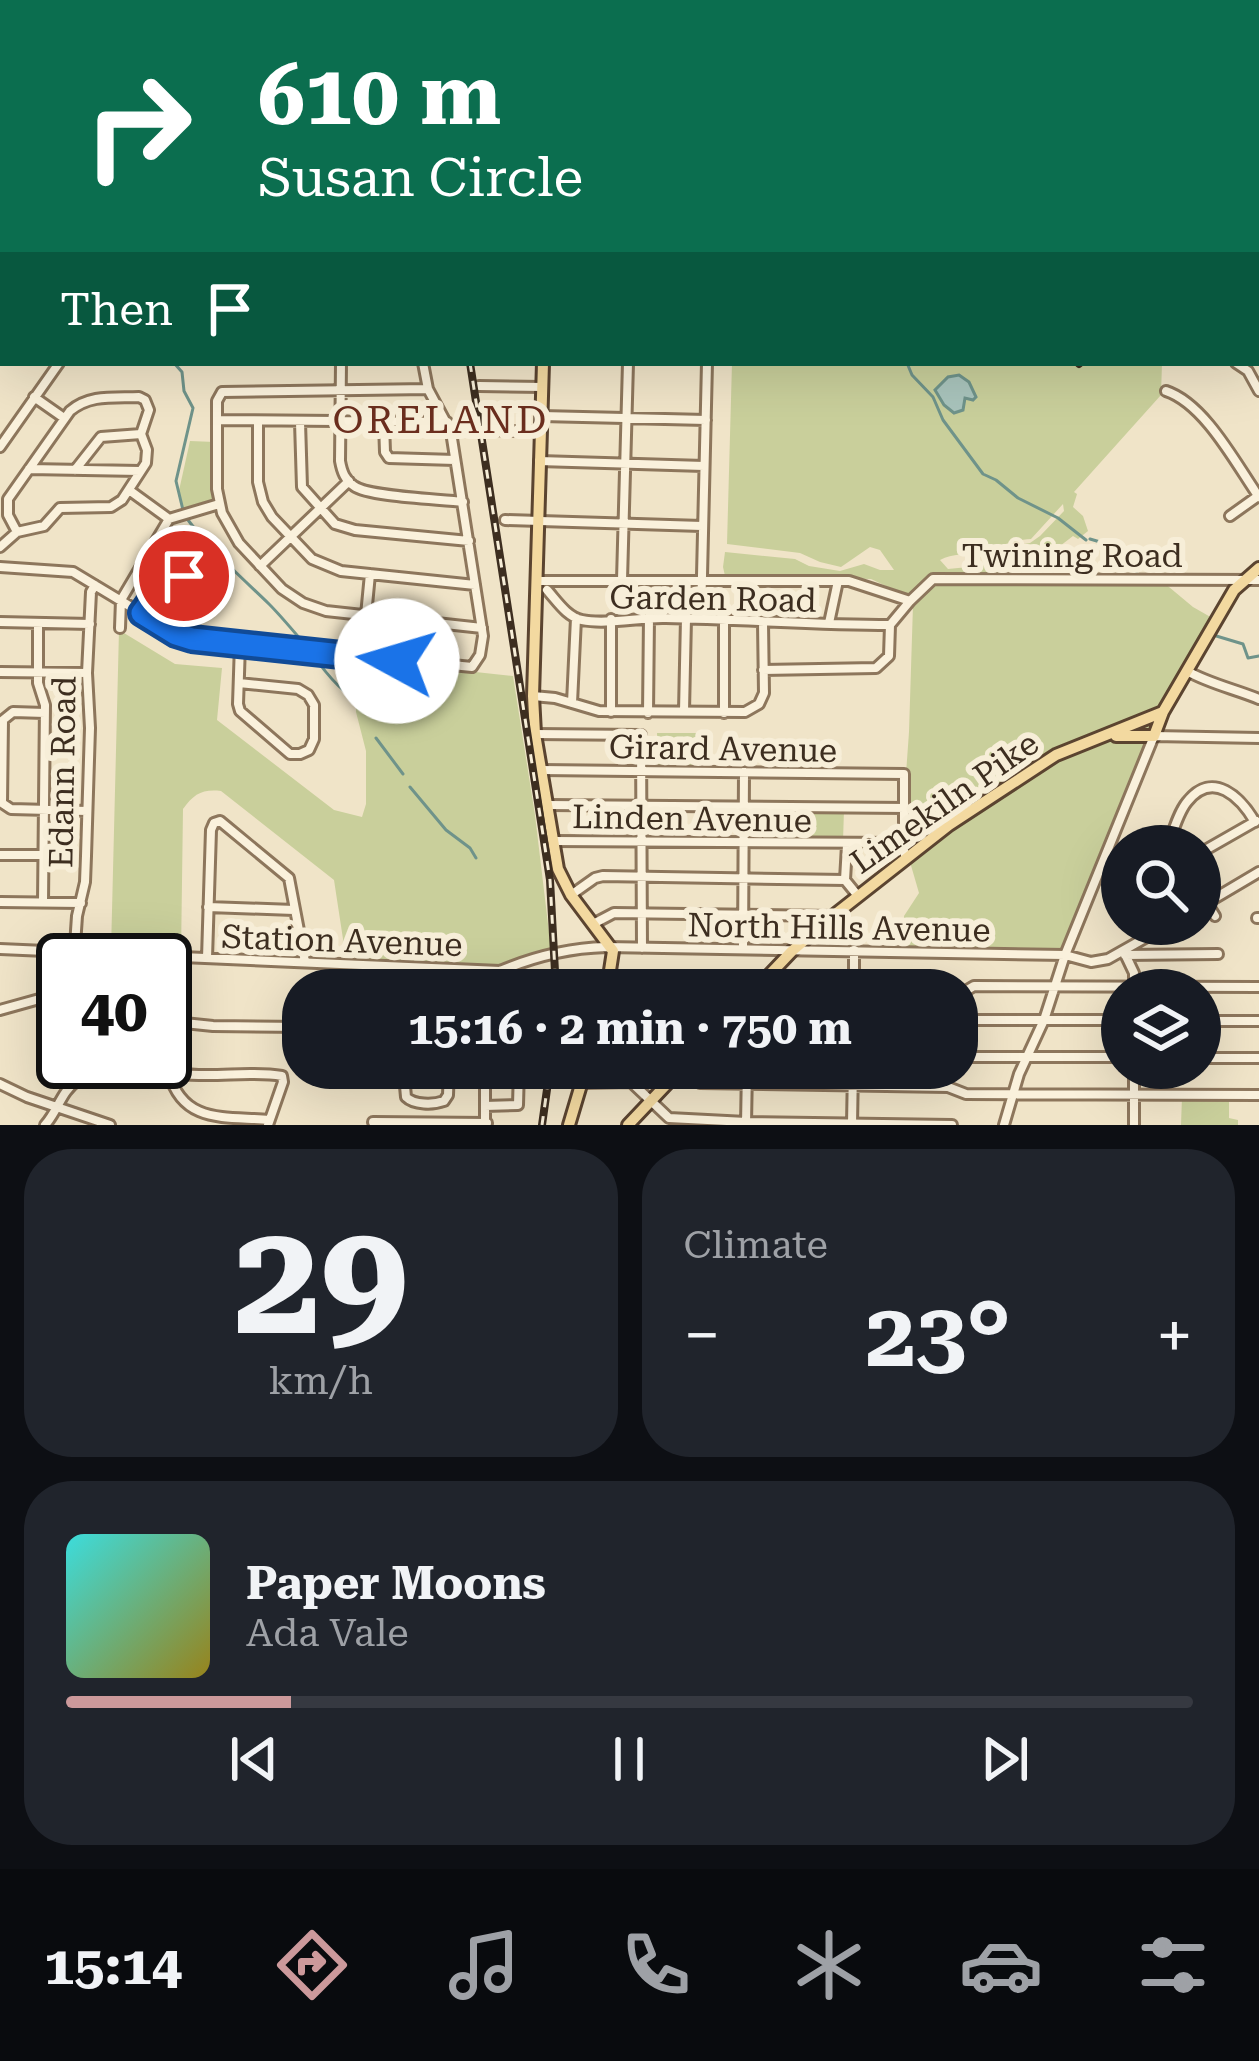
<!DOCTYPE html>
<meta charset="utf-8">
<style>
:root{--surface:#171b24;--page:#20242c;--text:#f1f3f6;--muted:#9ea1a6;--line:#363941;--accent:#cc999b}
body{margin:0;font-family:"Roboto Serif",serif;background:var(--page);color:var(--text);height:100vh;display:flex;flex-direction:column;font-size:45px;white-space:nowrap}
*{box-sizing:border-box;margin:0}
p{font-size:39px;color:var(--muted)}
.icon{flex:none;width:66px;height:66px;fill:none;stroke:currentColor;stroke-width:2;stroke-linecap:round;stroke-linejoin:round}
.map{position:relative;height:1125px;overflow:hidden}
.drawer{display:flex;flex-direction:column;gap:24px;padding:24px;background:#0d0f14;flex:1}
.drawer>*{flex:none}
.top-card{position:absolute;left:0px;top:0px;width:1260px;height:366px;box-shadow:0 12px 48px #0002;background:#0b6e4f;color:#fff;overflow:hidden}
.tools{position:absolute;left:1101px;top:825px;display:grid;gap:24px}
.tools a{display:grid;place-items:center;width:120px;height:120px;border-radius:50%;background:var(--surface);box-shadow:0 12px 48px #0002;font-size:60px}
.speed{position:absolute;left:36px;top:933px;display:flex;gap:24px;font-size:60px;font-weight:700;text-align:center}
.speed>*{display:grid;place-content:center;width:156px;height:156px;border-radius:50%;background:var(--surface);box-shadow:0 12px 48px #0002;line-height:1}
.speed .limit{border:6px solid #111;border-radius:18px;background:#fff;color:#111}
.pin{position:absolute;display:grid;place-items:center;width:102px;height:102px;color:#fff;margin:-51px;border:6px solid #fff;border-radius:50%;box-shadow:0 3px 12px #0007}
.me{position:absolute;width:132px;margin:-66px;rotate:276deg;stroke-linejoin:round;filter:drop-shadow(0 0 9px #0008)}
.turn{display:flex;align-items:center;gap:42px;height:252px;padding:0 60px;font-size:54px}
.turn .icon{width:156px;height:156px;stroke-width:2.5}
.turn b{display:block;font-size:84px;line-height:102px}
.then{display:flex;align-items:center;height:114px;padding:0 60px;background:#0003;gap:24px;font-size:45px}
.big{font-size:90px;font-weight:700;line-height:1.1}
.drawer .tile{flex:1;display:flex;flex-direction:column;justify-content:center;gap:18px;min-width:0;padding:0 42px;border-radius:48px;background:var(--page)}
.drawer .dial{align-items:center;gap:0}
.dial b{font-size:156px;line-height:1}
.song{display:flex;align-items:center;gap:36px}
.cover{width:144px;height:144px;border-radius:18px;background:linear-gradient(135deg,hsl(180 70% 55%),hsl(50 70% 35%))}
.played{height:12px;border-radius:6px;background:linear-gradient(90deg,var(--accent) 20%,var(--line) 20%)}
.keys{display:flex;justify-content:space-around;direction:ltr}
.heat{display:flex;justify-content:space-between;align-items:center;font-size:66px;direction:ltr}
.drawer .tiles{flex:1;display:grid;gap:24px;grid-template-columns:1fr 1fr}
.tile:last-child{grid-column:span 2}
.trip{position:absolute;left:282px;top:969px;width:696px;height:120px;border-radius:48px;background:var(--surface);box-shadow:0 12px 48px #0002;font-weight:700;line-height:120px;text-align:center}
.dock{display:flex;height:192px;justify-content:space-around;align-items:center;background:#090b0e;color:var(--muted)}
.dock .icon{width:84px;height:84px}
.dock .selected{color:var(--accent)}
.dock b{font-size:54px;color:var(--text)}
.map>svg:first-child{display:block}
.green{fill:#c9cf9b;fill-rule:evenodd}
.water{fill:#a9c4bc;stroke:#6f938a;stroke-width:3}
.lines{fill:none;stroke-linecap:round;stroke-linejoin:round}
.stream{stroke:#6f938a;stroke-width:3}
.minor-casing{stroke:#8d765c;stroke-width:14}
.major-casing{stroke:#5b4430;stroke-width:16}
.highway-casing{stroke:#5b4430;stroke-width:20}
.minor{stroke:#faf1dc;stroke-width:8}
.major{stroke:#f3d9a0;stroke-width:10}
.highway{stroke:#e0a458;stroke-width:14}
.rail-casing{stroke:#3d2e20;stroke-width:8}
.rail{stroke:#f7eed8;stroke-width:3;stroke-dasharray:9;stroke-linecap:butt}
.route-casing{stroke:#114b97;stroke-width:30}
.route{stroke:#1a73e8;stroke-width:21}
.labels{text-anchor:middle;stroke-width:12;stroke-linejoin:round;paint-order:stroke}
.street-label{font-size:33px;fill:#3d2e20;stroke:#f7eed8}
.quarter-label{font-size:39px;letter-spacing:3px;fill:#6b2e1e;stroke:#f7eed8}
</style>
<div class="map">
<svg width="1259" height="1125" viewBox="0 0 1259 1125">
<rect width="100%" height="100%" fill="#f0e4c8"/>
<path class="green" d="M732,363H1162L1161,395L1074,492L1077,494L1073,507L1083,516L1088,531L1078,539L1073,536L1060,546L1038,549L1030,561L1020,565L1017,570L993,574L937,573L925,579L913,593L903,594L871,579L725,576L723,567L725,552L795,559L809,566L840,571L864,564L880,570H894L880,550L870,547L841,567L820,562L800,553L727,544ZM1063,504L1064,511L1040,536L1030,543L1018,545L999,564L948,569L940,560C953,553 966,555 981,552C999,547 1012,540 1031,539Z
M190,441L215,442L217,503L185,511L178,495Z
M1163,582L1193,607L1214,619L1147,742L1063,951L904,947V916L919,893L910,862L900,858L909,732L913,605L933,583Z
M119,630L175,664L222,668L217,720L334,810L362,817L366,804V751L356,712V659L513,676L535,815L551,949L496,967L342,960L343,939L334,880L221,791C202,789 194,794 183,809L181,954L111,951Z
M657,733H711V750L696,751L697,767L658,765Z
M807,810H844L843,841H803Z
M1182,1097H1229V1118L1238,1120V1125H1181Z"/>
<path class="water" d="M959,375L969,382L976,397L973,400L965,398L963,410L954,413L944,405L935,390L948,377Z"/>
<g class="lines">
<path class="stream" d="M525,0L528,3
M0,211L3,217
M166,363H167
M174,363L182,372L184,391L193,408L176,481L183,510
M907,363L912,375L933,397L943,420L983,474L996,480L1018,498L1058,518L1086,540
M185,516C209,549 239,575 269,604C282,617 295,633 307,647
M1090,539L1107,544L1141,578
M1213,635L1243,644L1248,658L1259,656
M313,655C325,672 342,693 360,702
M376,738L403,774
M410,787L446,830L470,848L476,858"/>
<g class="minor-casing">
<path id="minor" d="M438,0L441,3
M587,0L590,3
M716,0L718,3
M1005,0L1010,3
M77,3V0
M331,3V0
M604,3L606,0
M844,3L845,0
M0,29H3
M0,69H3
M0,108H3
M1257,138L1259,140
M0,147L3,153
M1257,217H1259
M0,235H3
M1257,277H1259
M0,278H3
M0,351H3
M341,363L340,461C342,472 345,480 354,486C369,497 440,499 463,502
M1236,363L1248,371L1259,391
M479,386L542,387
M428,389L222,392L217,401V489L222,513L239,543L282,589L303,603L326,611L482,628
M1166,391C1205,404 1236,464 1259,497
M34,397L64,418
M542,416L706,420
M217,420L447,422
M258,421V482L263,502L272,517L312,559L341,571L475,585
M300,422L302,487L335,524L355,530L469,541
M384,423L385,452L389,458L455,460
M491,430L541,432
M0,447L59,363
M539,461L704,466
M29,469L140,471
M75,470L101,437L141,434
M129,490L169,519
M1230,516L1258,496
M169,519L219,504
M505,520L702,526
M0,547L17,532L44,526L60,508L111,507L122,500L146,463L147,450L141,434L149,410L145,400L139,397C114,398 90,394 70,411L8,499V515L17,532
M260,566L349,481
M0,567L73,572L176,634L192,639L472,667L480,655L483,636L451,432L428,389L423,363
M622,580L628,363
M536,581H849L910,601L933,579L1259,580
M547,590C557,601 567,617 582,620C606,625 641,617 666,618C741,619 815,625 890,625
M142,613L167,580L181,575L190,580
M701,618L707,363
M0,622L90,624
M38,623V683L45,705L43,902
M829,623L838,581
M120,628L121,600L169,519
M362,657L370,574
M763,670L876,668L889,656L890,625L910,601
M1187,671C1210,684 1235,689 1259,699
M0,672L87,673
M239,683L298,689L308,695L314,705V739L309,750L300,754H290L240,711L238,704L240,644
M533,696L555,698L599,711L745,712L759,704L764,693L763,623
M572,703L576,618
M684,711L686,618
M611,712V619
M45,713L13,712L3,720L2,803L11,809L87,811
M648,713L649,617
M724,713V618
M535,734L641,735L642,948
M541,770L904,774V842L902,843L906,859
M548,805L906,808
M553,841L902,843
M847,845L845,880L858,896
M1168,846C1173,832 1178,813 1187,802C1213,769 1241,798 1255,822
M1200,853L1256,821
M0,855H43
M571,895L595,878L603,876L845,880
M0,902L81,903
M1207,903L1215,916
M208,907L294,910
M1200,907L1259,872
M1257,918H1259
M593,924L614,913L833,916
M0,949L500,971L538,979
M743,949L744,772
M1124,952L1134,973V989
M1125,955L1218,954
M207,958L211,830L214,823L220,821L289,878L305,962
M74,960L77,916L85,882L86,856L90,728L87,673L91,592L95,585
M500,971C533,957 570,948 606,947L1065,955L1091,962L1108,959L1170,924
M766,978L780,990
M568,981L610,975
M425,990L429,968
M491,990L500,971
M854,990V950
M957,996L974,986L1259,987
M957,998L966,1015L973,1020H1122
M0,1010L43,998L63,985
M165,1021L213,1026L303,1027
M1200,1021H1259
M957,1044L972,1057H1122
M1200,1058H1259
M412,1068L405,1086L406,1097C414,1105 433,1105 444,1101L448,1095L449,1068
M683,1068L700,1083L948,1087L966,1094L1259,1095
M169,1073C183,1125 227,1116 269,1120
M582,1083L631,1082L669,1118L746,1122L952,1125
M0,1084L27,1097L110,1125
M485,1106L518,1105L519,1068
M373,1122L487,1123
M485,1124V1068
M746,1124L747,1068
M852,1124L853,1068
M45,1125C58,1111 61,1091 78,1080C104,1064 175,1076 208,1075C233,1075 258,1072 282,1076L283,1082L268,1125
M1004,1125L1019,1074L1044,1020L1065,955L1154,736L1259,738
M1134,1125V1068"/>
</g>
<g class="major-casing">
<path id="major" d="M495,3L496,0
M543,363L533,696L535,734L558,869L571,895L613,951L607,990
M1116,736H1154L1163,712L1234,590L1259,568
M755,990L792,951L833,916L949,825L1056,755L1163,712
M569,1125L586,1068
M628,1125L682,1068"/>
</g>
<g class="highway-casing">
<path id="highway" d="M1225,0L1229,3
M1257,32L1259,34"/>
</g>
<use href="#minor" class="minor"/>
<use href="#major" class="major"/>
<use href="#highway" class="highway"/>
<g class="rail-casing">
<path id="rail" d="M413,0V3
M1081,0L1087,3
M1257,95L1259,96
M470,363L550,880L556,990
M1079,364L1080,363
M542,1125L550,1068"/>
</g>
<use href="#rail" class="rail"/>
</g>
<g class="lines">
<g class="route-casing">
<path id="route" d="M184,576C163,575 154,598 142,613L176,634L192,639L397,661"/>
</g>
<use href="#route" class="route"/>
</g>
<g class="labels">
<g class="street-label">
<text x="1072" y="567">Twining Road</text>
<text transform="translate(713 598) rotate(1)" y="12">Garden Road</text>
<text transform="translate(723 748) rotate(1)" y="12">Girard Avenue</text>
<text transform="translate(62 772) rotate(-89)" y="12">Edann Road</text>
<text transform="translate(944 802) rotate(-35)" y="12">Limekiln Pike</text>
<text transform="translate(692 818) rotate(1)" y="12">Linden Avenue</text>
<text transform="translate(839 927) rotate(1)" y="12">North Hills Avenue</text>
<text transform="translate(342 940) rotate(2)" y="12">Station Avenue</text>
</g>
<g class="quarter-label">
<text x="441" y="433">ORELAND</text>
</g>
</g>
</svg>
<div class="tools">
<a><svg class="icon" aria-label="search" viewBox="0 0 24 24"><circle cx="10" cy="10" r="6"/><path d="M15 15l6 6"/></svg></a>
<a><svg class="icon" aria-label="layers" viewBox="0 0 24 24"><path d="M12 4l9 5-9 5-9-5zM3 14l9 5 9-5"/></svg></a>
</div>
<div class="speed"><div class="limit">40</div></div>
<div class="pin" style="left:184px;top:576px;background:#d93025"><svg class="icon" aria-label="arrive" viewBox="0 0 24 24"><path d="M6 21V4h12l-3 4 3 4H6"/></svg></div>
<svg class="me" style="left:397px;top:661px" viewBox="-20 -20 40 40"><circle r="19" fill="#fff"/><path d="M0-13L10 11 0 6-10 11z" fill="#1a73e8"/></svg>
<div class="trip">15:16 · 2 min · 750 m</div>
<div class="top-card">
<div class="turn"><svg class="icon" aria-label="right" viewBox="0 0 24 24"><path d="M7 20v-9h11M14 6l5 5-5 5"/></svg><div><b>610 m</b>Susan Circle</div></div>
<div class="then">Then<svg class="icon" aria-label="arrive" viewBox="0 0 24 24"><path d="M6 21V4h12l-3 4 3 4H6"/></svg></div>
</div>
</div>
<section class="drawer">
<div class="tiles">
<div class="tile dial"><b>29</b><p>km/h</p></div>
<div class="tile"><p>Climate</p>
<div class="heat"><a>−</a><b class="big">23°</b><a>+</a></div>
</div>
<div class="tile">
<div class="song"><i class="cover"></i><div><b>Paper Moons</b><p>Ada Vale</p></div></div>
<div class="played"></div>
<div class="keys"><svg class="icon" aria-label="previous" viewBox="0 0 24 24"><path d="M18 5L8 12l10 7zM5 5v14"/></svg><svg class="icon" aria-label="pause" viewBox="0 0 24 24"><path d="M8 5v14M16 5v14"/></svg><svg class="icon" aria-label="next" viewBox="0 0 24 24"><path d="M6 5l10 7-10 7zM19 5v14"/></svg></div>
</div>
</div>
</section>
<nav class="dock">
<b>15:14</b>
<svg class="icon selected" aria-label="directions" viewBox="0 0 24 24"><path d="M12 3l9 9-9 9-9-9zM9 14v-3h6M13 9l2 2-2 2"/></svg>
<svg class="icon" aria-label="music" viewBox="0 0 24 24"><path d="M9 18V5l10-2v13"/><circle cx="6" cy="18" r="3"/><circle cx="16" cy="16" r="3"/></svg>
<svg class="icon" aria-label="phone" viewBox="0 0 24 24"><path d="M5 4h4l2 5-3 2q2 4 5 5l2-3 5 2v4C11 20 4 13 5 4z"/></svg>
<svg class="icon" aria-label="climate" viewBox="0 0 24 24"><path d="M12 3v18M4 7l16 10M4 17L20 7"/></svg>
<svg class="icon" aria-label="car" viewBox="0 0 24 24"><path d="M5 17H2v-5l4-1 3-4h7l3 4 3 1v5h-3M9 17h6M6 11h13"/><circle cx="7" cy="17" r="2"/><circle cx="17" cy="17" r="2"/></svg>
<svg class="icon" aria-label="filters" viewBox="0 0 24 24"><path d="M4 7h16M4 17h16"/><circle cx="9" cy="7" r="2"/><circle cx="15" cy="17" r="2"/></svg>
</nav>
